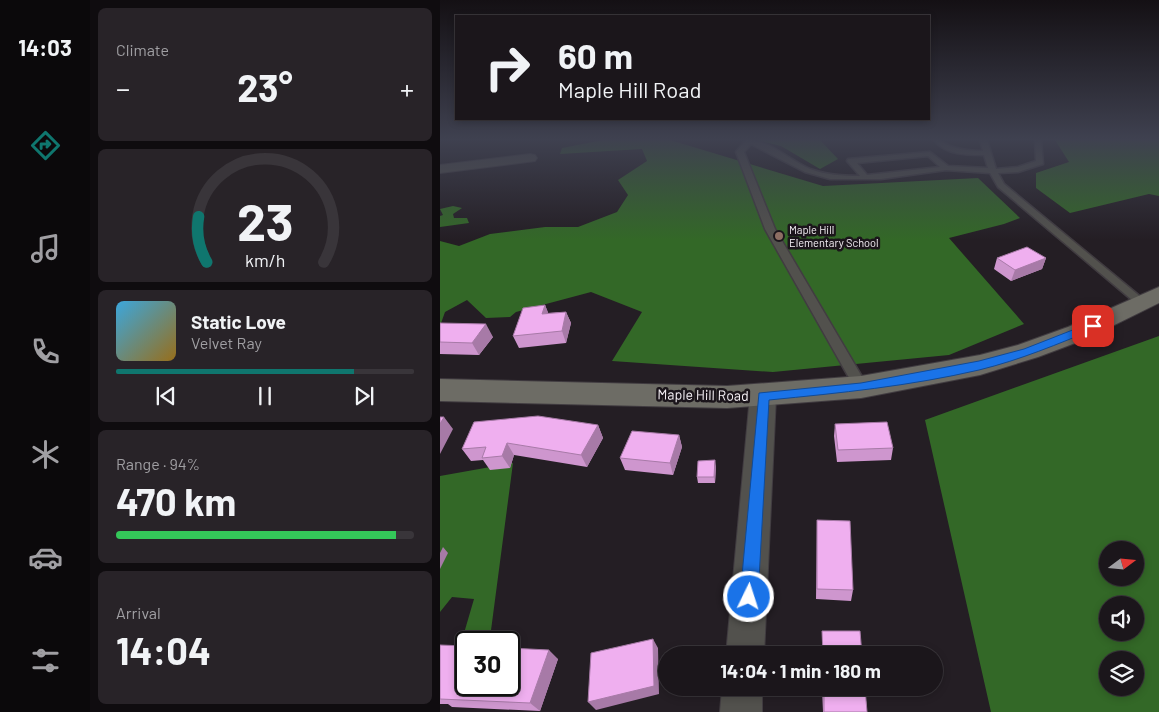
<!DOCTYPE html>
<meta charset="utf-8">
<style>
:root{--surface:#1b161b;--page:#282328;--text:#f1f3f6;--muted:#a09fa3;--line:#39353a;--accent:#0f766e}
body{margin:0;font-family:Barlow,sans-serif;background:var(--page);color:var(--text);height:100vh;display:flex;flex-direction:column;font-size:19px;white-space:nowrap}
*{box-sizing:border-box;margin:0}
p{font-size:16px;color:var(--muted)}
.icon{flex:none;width:28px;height:28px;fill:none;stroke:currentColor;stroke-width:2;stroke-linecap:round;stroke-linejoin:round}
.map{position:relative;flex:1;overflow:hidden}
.details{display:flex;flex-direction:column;gap:8px;padding:8px;background:#0f0c0f;width:350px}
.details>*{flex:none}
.guide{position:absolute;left:15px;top:15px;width:475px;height:105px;border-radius:0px;box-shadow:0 2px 8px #0003,0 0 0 1px var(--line);background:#1b161b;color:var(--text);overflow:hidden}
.needle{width:32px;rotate:74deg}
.buttons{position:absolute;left:659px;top:541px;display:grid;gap:10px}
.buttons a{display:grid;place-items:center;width:45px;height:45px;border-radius:50%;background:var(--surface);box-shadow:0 2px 8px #0003,0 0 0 1px var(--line);font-size:25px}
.speed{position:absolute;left:15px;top:631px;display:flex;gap:10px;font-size:25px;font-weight:700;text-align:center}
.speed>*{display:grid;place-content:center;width:65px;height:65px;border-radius:50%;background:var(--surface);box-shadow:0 2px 8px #0003,0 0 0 1px var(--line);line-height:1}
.speed .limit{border:2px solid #111;border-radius:8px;background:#fff;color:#111}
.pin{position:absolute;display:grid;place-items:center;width:42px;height:42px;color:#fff;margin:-21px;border-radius:10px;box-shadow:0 2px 8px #0006}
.me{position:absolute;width:55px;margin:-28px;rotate:4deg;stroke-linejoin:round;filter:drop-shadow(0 0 4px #0008)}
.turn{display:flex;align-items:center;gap:18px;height:105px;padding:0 20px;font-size:22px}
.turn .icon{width:65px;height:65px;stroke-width:2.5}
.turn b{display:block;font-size:35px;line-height:42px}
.big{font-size:38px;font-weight:700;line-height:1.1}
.details .card{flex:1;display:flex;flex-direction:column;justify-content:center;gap:8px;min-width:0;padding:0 18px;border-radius:8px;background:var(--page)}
.details .dial{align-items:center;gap:0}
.dial svg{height:130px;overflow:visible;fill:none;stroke:var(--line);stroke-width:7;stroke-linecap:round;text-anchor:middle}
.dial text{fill:var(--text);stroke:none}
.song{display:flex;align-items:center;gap:15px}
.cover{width:60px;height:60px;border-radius:8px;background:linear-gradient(135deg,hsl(200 70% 55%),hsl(40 70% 35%))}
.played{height:5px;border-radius:2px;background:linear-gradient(90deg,var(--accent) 80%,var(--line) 80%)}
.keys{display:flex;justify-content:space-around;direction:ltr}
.heat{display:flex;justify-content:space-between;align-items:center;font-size:28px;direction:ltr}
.charge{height:8px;border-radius:4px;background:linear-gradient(90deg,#34c759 94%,var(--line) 0)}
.trip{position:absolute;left:218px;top:646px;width:285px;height:50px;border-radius:25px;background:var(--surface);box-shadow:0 2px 8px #0003,0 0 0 1px var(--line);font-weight:700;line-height:50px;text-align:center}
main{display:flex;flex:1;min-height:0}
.menu{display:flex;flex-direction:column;width:90px;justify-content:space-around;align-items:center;background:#0b090b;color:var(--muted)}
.menu .icon{width:35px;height:35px}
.menu .on{color:var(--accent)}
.menu b{font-size:22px;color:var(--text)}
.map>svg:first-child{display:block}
.forest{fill:#336827;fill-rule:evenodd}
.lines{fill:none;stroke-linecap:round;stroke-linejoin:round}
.lane-casing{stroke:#413c41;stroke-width:3}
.street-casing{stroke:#413c41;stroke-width:2}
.secondary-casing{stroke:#413c41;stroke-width:2}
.lane{fill:#52514d;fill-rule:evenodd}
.street{fill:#52514d;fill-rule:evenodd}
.secondary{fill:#6d6c65;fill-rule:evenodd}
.wall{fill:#ce96ce}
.shaded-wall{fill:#a77aa7}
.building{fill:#efafef;stroke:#a77aa7}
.route{fill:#1a73e8;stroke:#114b97}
.education-dot{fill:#8d6e63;stroke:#1b151b;stroke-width:2}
.labels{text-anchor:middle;stroke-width:5;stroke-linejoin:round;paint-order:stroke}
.far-poi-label{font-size:11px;fill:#f6f1f6;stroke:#1b151b;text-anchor:start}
.street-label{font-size:14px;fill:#f6f1f6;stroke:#1b151b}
</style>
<main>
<nav class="menu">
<b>14:03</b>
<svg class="icon on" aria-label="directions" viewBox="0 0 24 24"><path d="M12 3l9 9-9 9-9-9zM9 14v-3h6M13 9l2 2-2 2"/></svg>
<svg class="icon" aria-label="music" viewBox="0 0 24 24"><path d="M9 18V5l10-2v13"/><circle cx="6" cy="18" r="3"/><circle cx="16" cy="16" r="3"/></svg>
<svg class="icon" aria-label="phone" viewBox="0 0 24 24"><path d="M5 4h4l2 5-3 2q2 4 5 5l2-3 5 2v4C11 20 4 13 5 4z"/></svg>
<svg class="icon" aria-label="climate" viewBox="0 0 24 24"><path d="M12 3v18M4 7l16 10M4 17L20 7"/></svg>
<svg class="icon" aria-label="car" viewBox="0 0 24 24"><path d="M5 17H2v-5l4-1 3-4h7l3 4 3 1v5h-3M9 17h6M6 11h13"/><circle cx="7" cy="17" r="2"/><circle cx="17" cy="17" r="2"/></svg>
<svg class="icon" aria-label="filters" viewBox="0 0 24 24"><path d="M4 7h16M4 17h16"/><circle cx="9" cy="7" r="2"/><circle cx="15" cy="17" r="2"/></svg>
</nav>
<section class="details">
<div class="card"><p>Climate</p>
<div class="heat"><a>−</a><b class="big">23°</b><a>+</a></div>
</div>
<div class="card dial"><svg viewBox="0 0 100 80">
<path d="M14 69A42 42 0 1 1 86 69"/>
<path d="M14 69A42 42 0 0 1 9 41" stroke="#0f766e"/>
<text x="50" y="56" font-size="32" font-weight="700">23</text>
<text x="50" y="72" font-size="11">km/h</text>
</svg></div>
<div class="card">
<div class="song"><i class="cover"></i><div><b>Static Love</b><p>Velvet Ray</p></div></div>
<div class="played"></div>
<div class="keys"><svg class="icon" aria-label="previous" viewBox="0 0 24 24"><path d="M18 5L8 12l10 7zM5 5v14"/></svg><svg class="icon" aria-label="pause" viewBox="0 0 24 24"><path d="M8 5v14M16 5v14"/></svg><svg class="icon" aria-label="next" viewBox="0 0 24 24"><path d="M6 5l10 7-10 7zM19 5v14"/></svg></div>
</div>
<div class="card"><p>Range · 94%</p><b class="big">470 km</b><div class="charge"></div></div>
<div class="card"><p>Arrival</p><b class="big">14:04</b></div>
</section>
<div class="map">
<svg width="719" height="712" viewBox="0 0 719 712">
<rect width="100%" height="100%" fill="#241e24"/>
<path class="forest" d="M163,140H230L383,186L538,178L580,218L564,224L509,238L584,324L509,355L333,372L172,361L202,312L151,292L76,312L70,317L46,318L27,300L5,312L0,326V241L19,246L50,234L105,227H138L177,212L188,195L178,180L207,161L202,149L120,154L122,148Z
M315,140H380L398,159L380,169L341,146Z
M615,140H719V196L709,194L630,213L596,188V173L629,162Z
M13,206L22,208L13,214L14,218H27L29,223L0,227V216L3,215L0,209Z
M719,336V712H551L485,420ZM668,550H695V578H668ZM668,605H695V632H668ZM668,660H695V688H668Z
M73,463L50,638L22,640L34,599L12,597L0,612V476Z"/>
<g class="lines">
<g class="lane-casing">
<path id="lane" d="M306,140C330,140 349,160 370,169C386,175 402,176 420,176L407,161L408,159L490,152L508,166L548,168L544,155C526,155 506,155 494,140C502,140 505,145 513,147C523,150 533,151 543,151L540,140H547L556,169L578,167L596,161L595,140H601L603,164L578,172L558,173L564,184L708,303L702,306L698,305L558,187L550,173L506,170L441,179H390L365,172L311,144L304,152L335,229L428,387L426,390H416L325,229L296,152ZM488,156L500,167L427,175L417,163Z"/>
</g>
<g class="street-casing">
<path id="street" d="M90,154L95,155L97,158L95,161L0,173V165Z
M323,387L332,389L336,396L324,655H286L310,396L314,389Z
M282,688H322V712H280Z"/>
</g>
<g class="secondary-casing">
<path id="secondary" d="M719,287V303L646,339L598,357L540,375L421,398L287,408L0,401V379L287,386L421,376L540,355L578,345L628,327Z"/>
</g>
<use href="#lane" class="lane"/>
<use href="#street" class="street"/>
<use href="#secondary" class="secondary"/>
</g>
<path class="wall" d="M557,258H606L602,269L571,281L554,269Z
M105,305L108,313L126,312L131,323L126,343L79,348L73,336Z
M0,323L53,337L39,355L0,354Z
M395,424L453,448L451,460L397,462L394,436Z
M158,425L163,438L147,467L74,455L70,468L50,470L43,460L31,461L22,449Z
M239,435L242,447L233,475L185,470L180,458Z
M276,466L275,483H258L257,477Z
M377,520L413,590L411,601L376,599Z
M382,631L422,655H382Z
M78,641L76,648L118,659L100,711L12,707L8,704H0V645L26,685L69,642Z
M382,688H425L427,712H383Z"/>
<path class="shaded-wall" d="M606,258L602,269L571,281L575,270Z
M105,305L110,317L102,314Z
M126,312L131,323L126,343L122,331Z
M46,324L53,337L39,355L32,343Z
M4,417L13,429L0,454V424Z
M158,425L163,438L147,467L141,455Z
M239,435L242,447L233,475L230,463Z
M67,443L74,455L70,468L62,456Z
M275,460L276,466L275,483L274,477Z
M3,547L8,553L0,569V553Z
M69,632L78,641L73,657L69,653V642H64Z
M213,639L218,648L219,694L156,710L148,702Z
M109,650L118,659L100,711L90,703Z"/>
<path class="building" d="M587,247L606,258L575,270L557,258Z
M105,305L102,314L126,312L122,331L73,336L83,308Z
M0,323L46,324L32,343L0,342Z
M98,416L158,425L141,455L67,443L62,456L42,458L46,447L22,449L34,422Z
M0,417H4L0,424Z
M447,422L453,448L398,450L395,424Z
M192,431L239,435L230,463L180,458Z
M275,460L274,477H257L258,461Z
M377,520L410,521L413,590L377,589Z
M51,631L69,632L64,642H46Z
M382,631H420L422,655H383Z
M213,639L214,686L148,702L151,653Z
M0,645L26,646V685H69V648L109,650L90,703L0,699Z
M384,688H425L427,712H384Z"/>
<linearGradient id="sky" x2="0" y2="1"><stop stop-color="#141014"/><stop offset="0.58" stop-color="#3f4150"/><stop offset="1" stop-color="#3f4150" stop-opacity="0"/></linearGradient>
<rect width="719" height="240" fill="url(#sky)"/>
<path class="route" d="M653,322L657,323V328C618,344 580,360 539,370C470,386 400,393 329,400L318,597L315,603L309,605L303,603L300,597L319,393L421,383L539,361L584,349Z"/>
<circle class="education-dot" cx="339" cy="236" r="5"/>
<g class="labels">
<g class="far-poi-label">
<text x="349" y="234">Maple Hill<tspan x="349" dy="13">Elementary School</tspan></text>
</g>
<g class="street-label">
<text transform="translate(263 395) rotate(1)" y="5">Maple Hill Road</text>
</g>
</g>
</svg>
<div class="buttons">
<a><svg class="needle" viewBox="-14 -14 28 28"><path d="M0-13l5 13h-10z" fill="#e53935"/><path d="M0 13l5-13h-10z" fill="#a09fa3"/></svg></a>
<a><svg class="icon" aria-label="sound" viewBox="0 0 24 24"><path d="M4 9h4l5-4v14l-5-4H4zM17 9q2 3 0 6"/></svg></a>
<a><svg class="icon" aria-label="layers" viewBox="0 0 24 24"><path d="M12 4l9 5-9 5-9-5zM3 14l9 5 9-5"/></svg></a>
</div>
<div class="speed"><div class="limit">30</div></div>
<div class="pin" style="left:653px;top:326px;background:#d93025"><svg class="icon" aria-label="arrive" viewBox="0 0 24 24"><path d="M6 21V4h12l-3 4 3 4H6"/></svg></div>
<svg class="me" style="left:309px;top:597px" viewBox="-20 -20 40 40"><circle r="17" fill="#1a73e8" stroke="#fff" stroke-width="3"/><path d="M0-11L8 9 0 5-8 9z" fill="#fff"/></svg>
<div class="trip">14:04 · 1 min · 180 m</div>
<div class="guide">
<div class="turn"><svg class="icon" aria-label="right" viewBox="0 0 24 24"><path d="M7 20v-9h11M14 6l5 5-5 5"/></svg><div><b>60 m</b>Maple Hill Road</div></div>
</div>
</div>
</main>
